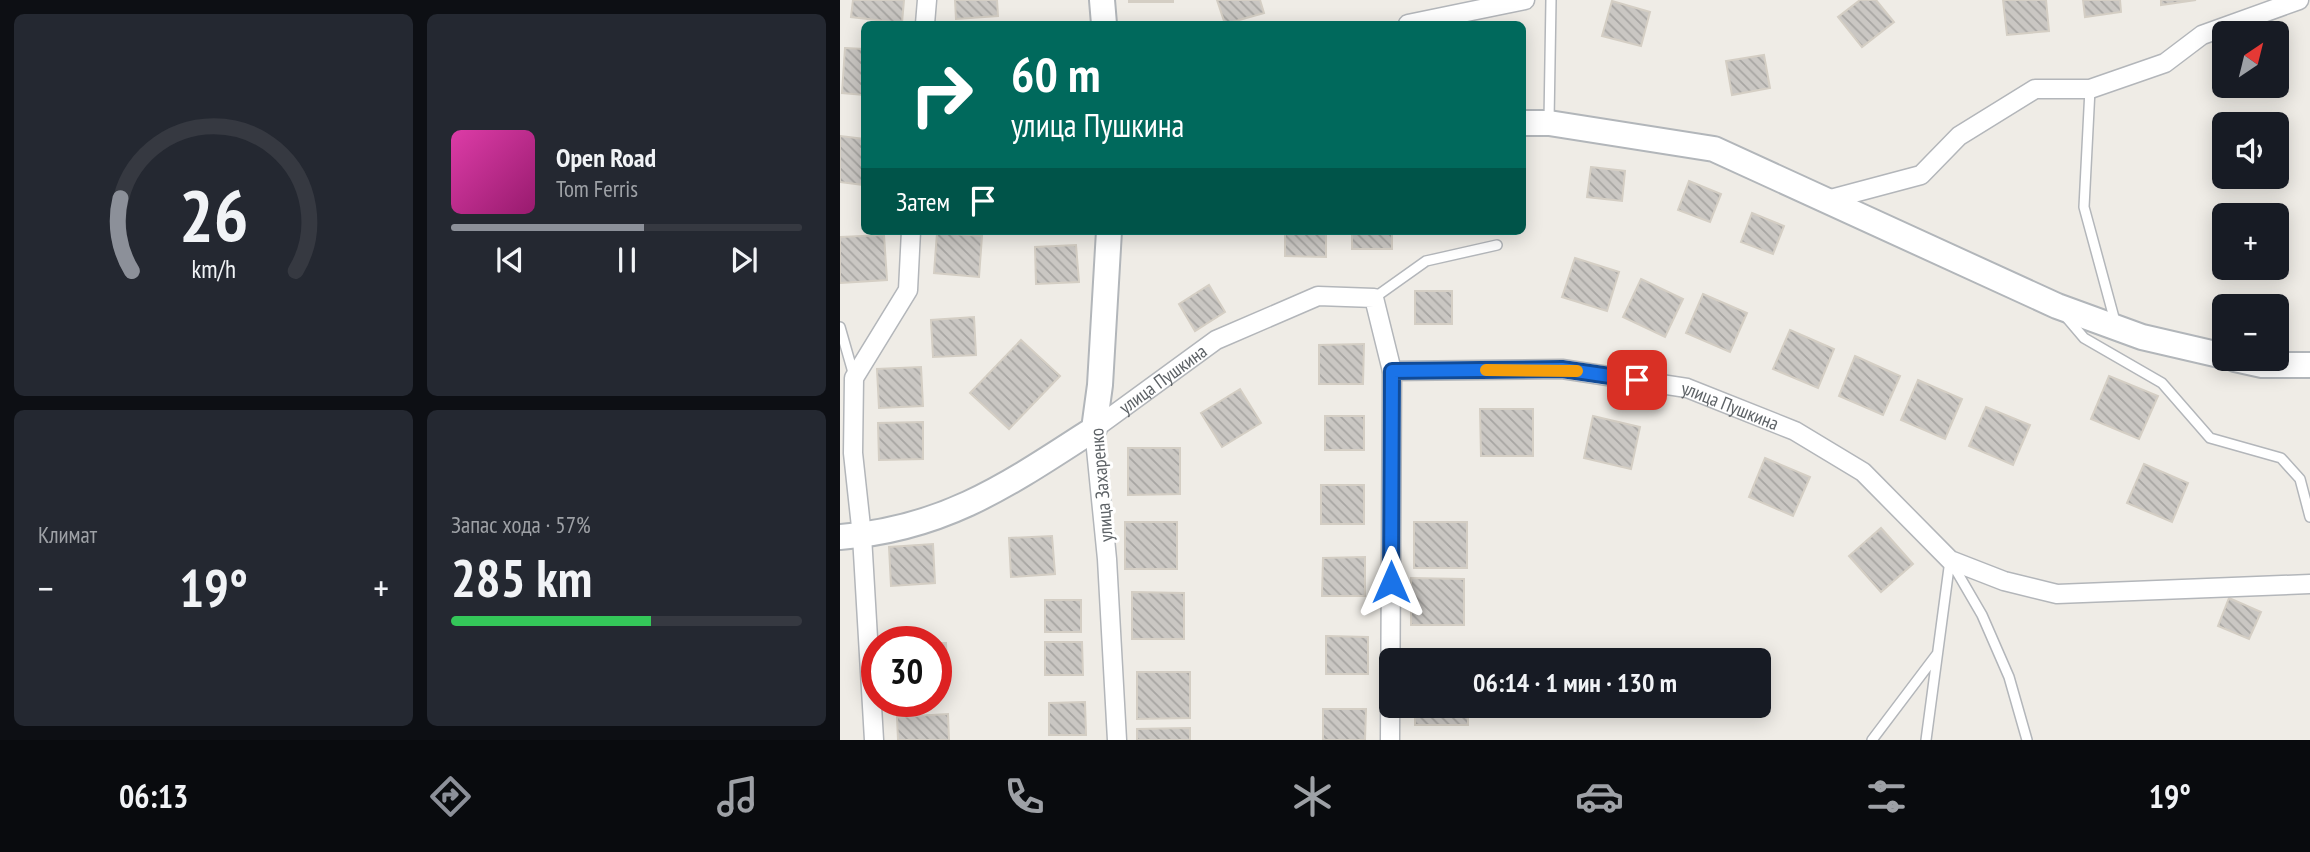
<!DOCTYPE html>
<html lang="ru">
<meta charset="utf-8">
<style>
:root{--surface:#171b24;--page:#242831;--text:#f1f3f6;--muted:#9ea1a6;--line:#363941;--accent:#8c9099}
body{margin:0;font-family:"PT Sans Narrow",sans-serif;background:var(--page);color:var(--text);height:100vh;display:flex;flex-direction:column;font-size:26px;white-space:nowrap}
*{box-sizing:border-box;margin:0}
p{font-size:23px;color:var(--muted)}
.icon{flex:none;width:38px;height:38px;fill:none;stroke:currentColor;stroke-width:2;stroke-linecap:round;stroke-linejoin:round}
.map{position:relative;flex:1;overflow:hidden}
.side{display:flex;flex-direction:column;gap:14px;padding:14px;background:#0d0f14;width:840px}
.side>*{flex:none}
.banner{position:absolute;left:21px;top:21px;width:665px;height:214px;border-radius:10px;box-shadow:0 4px 18px #0003;background:#00695c;color:#fff;overflow:hidden}
.needle{width:46px;rotate:35deg}
.fabs{position:absolute;left:1372px;top:21px;display:grid;gap:14px}
.fabs a{display:grid;place-items:center;width:77px;height:77px;border-radius:10px;background:var(--surface);box-shadow:0 4px 18px #0003;font-size:35px}
.speed{position:absolute;left:21px;top:626px;display:flex;gap:14px;font-size:35px;font-weight:700;text-align:center}
.speed>*{display:grid;place-content:center;width:91px;height:91px;border-radius:50%;background:var(--surface);box-shadow:0 4px 18px #0003;line-height:1}
.speed .limit{border:10px solid #d22;background:#fff;color:#111}
.pin{position:absolute;display:grid;place-items:center;width:60px;height:60px;color:#fff;margin:-30px;border-radius:14px;box-shadow:0 4px 10px #0006}
.me{position:absolute;width:77px;margin:-38px;rotate:0deg;stroke-linejoin:round;filter:drop-shadow(0 0 5px #0008)}
.turn{display:flex;align-items:center;gap:24px;height:147px;padding:0 35px;font-size:32px}
.turn .icon{width:91px;height:91px;stroke-width:2.5}
.turn b{display:block;font-size:49px;line-height:60px}
.then{display:flex;align-items:center;height:66px;padding:0 35px;background:#0003;gap:14px;font-size:26px}
.big{font-size:52px;font-weight:600;line-height:1.1}
.side .widget{flex:1;display:flex;flex-direction:column;justify-content:center;gap:10px;min-width:0;padding:0 24px;border-radius:10px;background:var(--page)}
.side .dial{align-items:center;gap:0}
.dial svg{height:182px;overflow:visible;fill:none;stroke:var(--line);stroke-width:7;stroke-linecap:round;text-anchor:middle}
.dial text{fill:var(--text);stroke:none}
.song{display:flex;align-items:center;gap:21px}
.cover{width:84px;height:84px;border-radius:10px;background:linear-gradient(135deg,hsl(320 70% 55%),hsl(320 70% 35%))}
.played{height:7px;border-radius:4px;background:linear-gradient(90deg,var(--accent) 55%,var(--line) 55%)}
.keys{display:flex;justify-content:space-around;direction:ltr}
.heat{display:flex;justify-content:space-between;align-items:center;font-size:38px;direction:ltr}
.charge{height:10px;border-radius:5px;background:linear-gradient(90deg,#34c759 57%,var(--line) 0)}
.side .tiles{flex:1;display:grid;gap:14px;grid-template-columns:repeat(2,1fr)}
.trip{position:absolute;left:539px;top:648px;width:392px;height:70px;border-radius:10px;background:var(--surface);box-shadow:0 4px 18px #0003;font-weight:600;line-height:70px;text-align:center}
.tabs{display:flex;height:112px;justify-content:space-around;align-items:center;background:#090b0e;color:var(--muted)}
.tabs .icon{width:49px;height:49px}
.tabs .on{color:var(--accent)}
.tabs b{font-size:32px;color:var(--text)}
main{display:flex;flex:1;min-height:0}
.map>svg:first-child{display:block}
.building{fill:url(#building-back-hatch);stroke:#d4cec4;stroke-width:2}
.lines{fill:none;stroke-linecap:round;stroke-linejoin:round}
.lane-casing{stroke:#b3b6ba;stroke-width:12}
.street-casing{stroke:#b3b6ba;stroke-width:21}
.secondary-casing{stroke:#b2b6ba;stroke-width:28}
.lane{stroke:#fff;stroke-width:9}
.street{stroke:#fff;stroke-width:18}
.secondary{stroke:#fff;stroke-width:24}
.route-casing{stroke:#114b97;stroke-width:18}
.route{stroke:#1a73e8;stroke-width:12}
.slow{stroke:#f59e0b;stroke-width:12}
.labels{text-anchor:middle;stroke-width:6;stroke-linejoin:round;paint-order:stroke}
.street-label{font-size:19px;fill:#5d6266;stroke:#fff}
</style>
<main>
<section class="side">
<div class="tiles">
<div class="widget dial"><svg viewBox="0 0 100 80">
<path d="M14 69A42 42 0 1 1 86 69"/>
<path d="M14 69A42 42 0 0 1 9 37" stroke="#8c9099"/>
<text x="50" y="56" font-size="32" font-weight="700">26</text>
<text x="50" y="72" font-size="11">km/h</text>
</svg></div>
<div class="widget">
<div class="song"><i class="cover"></i><div><b>Open Road</b><p>Tom Ferris</p></div></div>
<div class="played"></div>
<div class="keys"><svg class="icon" aria-label="previous" viewBox="0 0 24 24"><path d="M18 5L8 12l10 7zM5 5v14"/></svg><svg class="icon" aria-label="pause" viewBox="0 0 24 24"><path d="M8 5v14M16 5v14"/></svg><svg class="icon" aria-label="next" viewBox="0 0 24 24"><path d="M6 5l10 7-10 7zM19 5v14"/></svg></div>
</div>
<div class="widget"><p>Климат</p>
<div class="heat"><a>−</a><b class="big">19°</b><a>+</a></div>
</div>
<div class="widget"><p>Запас хода · 57%</p><b class="big">285 km</b><div class="charge"></div></div>
</div>
</section>
<div class="map">
<svg width="1470" height="740" viewBox="0 0 1470 740">
<defs>
<pattern id="building-back-hatch" width="6" height="6" patternUnits="userSpaceOnUse" patternTransform="scale(1.75)"><rect width="6" height="6" fill="#cac7c3"/><path d="M-1 5l2 2M0 0l6 6M5-1l2 2" fill="none" stroke="#a7a5a2"/></pattern>
</defs>
<rect width="100%" height="100%" fill="#efece6"/>
<path class="building" d="M13,0H64L62,23L11,17Z
M115,0H157L158,16L116,19Z
M289,0H333V2H289Z
M377,0H420L424,13L385,24Z
M1020,0H1036L1054,22L1022,47L998,17Z
M1163,0H1206L1209,31L1167,35Z
M1243,0H1280L1281,12L1245,17Z
M1321,0H1356L1321,5Z
M772,1L810,12L801,46L762,36Z
M5,48L24,49V95L2,93Z
M924,55L930,88L892,95L886,61Z
M0,136L24,139V185L0,182Z
M751,167L785,171L782,201L747,197Z
M849,181L881,194L870,222L838,210Z
M912,213L944,226L933,254L901,242Z
M445,231H486V257L445,256Z
M512,231H552V249H512Z
M97,233L142,236L139,277L94,273Z
M44,235L47,280L0,283V237Z
M236,245L239,282L196,284L195,247Z
M735,258L779,272L767,311L722,297Z
M801,279L843,299L825,337L783,317Z
M369,285L385,312L355,331L339,304Z
M575,291H612V324H575Z
M863,294L907,313L890,352L846,333Z
M134,317L136,355L93,357L91,320Z
M950,330L994,349L978,388L933,369Z
M181,340L220,376L169,429L130,393Z
M524,344L523,384H479V345Z
M1015,356L1060,376L1043,415L999,396Z
M81,367L83,406L39,408L37,369Z
M1269,376L1318,396L1299,439L1251,419Z
M1078,380L1122,399L1105,439L1061,420Z
M400,389L421,423L382,447L361,413Z
M1146,407L1190,425L1173,465L1129,446Z
M640,409H693V456H641Z
M485,416H524V450H485Z
M753,416L800,427L791,469L744,458Z
M83,422V459L39,460L38,423Z
M288,448H340V494L288,495Z
M925,458L970,477L953,516L909,497Z
M1304,464L1348,483L1332,522L1287,503Z
M481,485H524V524H481Z
M285,522H337V569H285Z
M574,522H627V568H574Z
M1041,528L1073,564L1041,592L1009,556Z
M212,536L215,574L171,577L169,538Z
M93,544L95,583L51,586L49,547Z
M525,557V596H482L483,558Z
M571,578L624,579V625H571Z
M292,592L344,593V639H292Z
M1389,598L1421,612L1409,639L1378,626Z
M205,600H241V632H205Z
M486,636L528,637V674H486Z
M205,642H242L243,675H205Z
M96,643H106L108,688L96,689Z
M297,672H350V718L297,719Z
M245,702L246,735H209V703Z
M575,705H628V725H575Z
M483,709H526L525,740H483Z
M108,714L109,740H58L57,717Z
M350,728V740H297V729Z"/>
<g class="lines">
<g class="lane-casing">
<path id="lane" d="M1250,89L1244,207L1276,325
M709,121L711,0
M534,298L586,261L657,245
M1227,318L1244,338L1322,383L1370,438L1441,458L1460,479L1470,517
M0,327L14,376
M1032,740L1097,654
M1086,740L1110,560L1142,615L1169,677L1187,740"/>
</g>
<g class="street-casing">
<g id="street">
<path d="M85,24L87,0"/>
<path d="M568,24L685,0"/>
<path d="M987,200L1081,175L1119,136L1195,89H1250L1325,63L1362,35L1459,0"/>
<path d="M34,740L22,536L13,453L14,378L68,290L71,231"/>
<path id="s1" d="M277,740L267,559L254,429L376,340L478,296L534,298L552,371L722,369L847,388L955,431L1023,472L1110,560L1164,581L1217,594L1470,584"/>
<path d="M550,740L552,371"/>
</g>
</g>
<g class="secondary-casing">
<path id="secondary" d="M262,0L264,24
M682,123H709L874,149L1217,306L1302,337L1384,356
M1395,359L1422,365H1470
M0,537C105,529 169,484 254,429L260,385L269,231"/>
</g>
<use href="#lane" class="lane"/>
<use href="#street" class="street"/>
<use href="#secondary" class="secondary"/>
</g>
<g class="lines">
<g class="route-casing">
<path id="route" d="M551,582L552,371L722,369L797,380"/>
</g>
<use href="#route" class="route"/>
<path class="slow" d="M646,370L737,371"/>
</g>
<g class="labels">
<g class="street-label">
<text dy="7" stroke="none"><textPath href="#s1" startOffset="397">улица Пушкина</textPath></text>
<text dy="7" stroke="none"><textPath href="#s1" startOffset="1048">улица Пушкина</textPath></text>
<text transform="translate(261 485) rotate(-95)" y="7">улица Захаренко</text>
</g>
</g>
</svg>
<div class="fabs">
<a><svg class="needle" viewBox="-14 -14 28 28"><path d="M0-13l5 13h-10z" fill="#e53935"/><path d="M0 13l5-13h-10z" fill="#9ea1a6"/></svg></a>
<a><svg class="icon" aria-label="sound" viewBox="0 0 24 24"><path d="M4 9h4l5-4v14l-5-4H4zM17 9q2 3 0 6"/></svg></a>
<a>+</a>
<a>−</a>
</div>
<div class="speed"><div class="limit">30</div></div>
<div class="pin" style="left:797px;top:380px;background:#d93025"><svg class="icon" aria-label="arrive" viewBox="0 0 24 24"><path d="M6 21V4h12l-3 4 3 4H6"/></svg></div>
<svg class="me" style="left:551px;top:582px" viewBox="-20 -20 40 40"><path d="M0-17L14 15 0 8-14 15z" fill="#1a73e8" stroke="#fff" stroke-width="4"/></svg>
<div class="trip">06:14 · 1 мин · 130 m</div>
<div class="banner">
<div class="turn"><svg class="icon" aria-label="right" viewBox="0 0 24 24"><path d="M7 20v-9h11M14 6l5 5-5 5"/></svg><div><b>60 m</b>улица Пушкина</div></div>
<div class="then">Затем<svg class="icon" aria-label="arrive" viewBox="0 0 24 24"><path d="M6 21V4h12l-3 4 3 4H6"/></svg></div>
</div>
</div>
</main>
<nav class="tabs">
<b>06:13</b>
<svg class="icon on" aria-label="directions" viewBox="0 0 24 24"><path d="M12 3l9 9-9 9-9-9zM9 14v-3h6M13 9l2 2-2 2"/></svg>
<svg class="icon" aria-label="music" viewBox="0 0 24 24"><path d="M9 18V5l10-2v13"/><circle cx="6" cy="18" r="3"/><circle cx="16" cy="16" r="3"/></svg>
<svg class="icon" aria-label="phone" viewBox="0 0 24 24"><path d="M5 4h4l2 5-3 2q2 4 5 5l2-3 5 2v4C11 20 4 13 5 4z"/></svg>
<svg class="icon" aria-label="climate" viewBox="0 0 24 24"><path d="M12 3v18M4 7l16 10M4 17L20 7"/></svg>
<svg class="icon" aria-label="car" viewBox="0 0 24 24"><path d="M5 17H2v-5l4-1 3-4h7l3 4 3 1v5h-3M9 17h6M6 11h13"/><circle cx="7" cy="17" r="2"/><circle cx="17" cy="17" r="2"/></svg>
<svg class="icon" aria-label="filters" viewBox="0 0 24 24"><path d="M4 7h16M4 17h16"/><circle cx="9" cy="7" r="2"/><circle cx="15" cy="17" r="2"/></svg>
<b>19°</b>
</nav>
